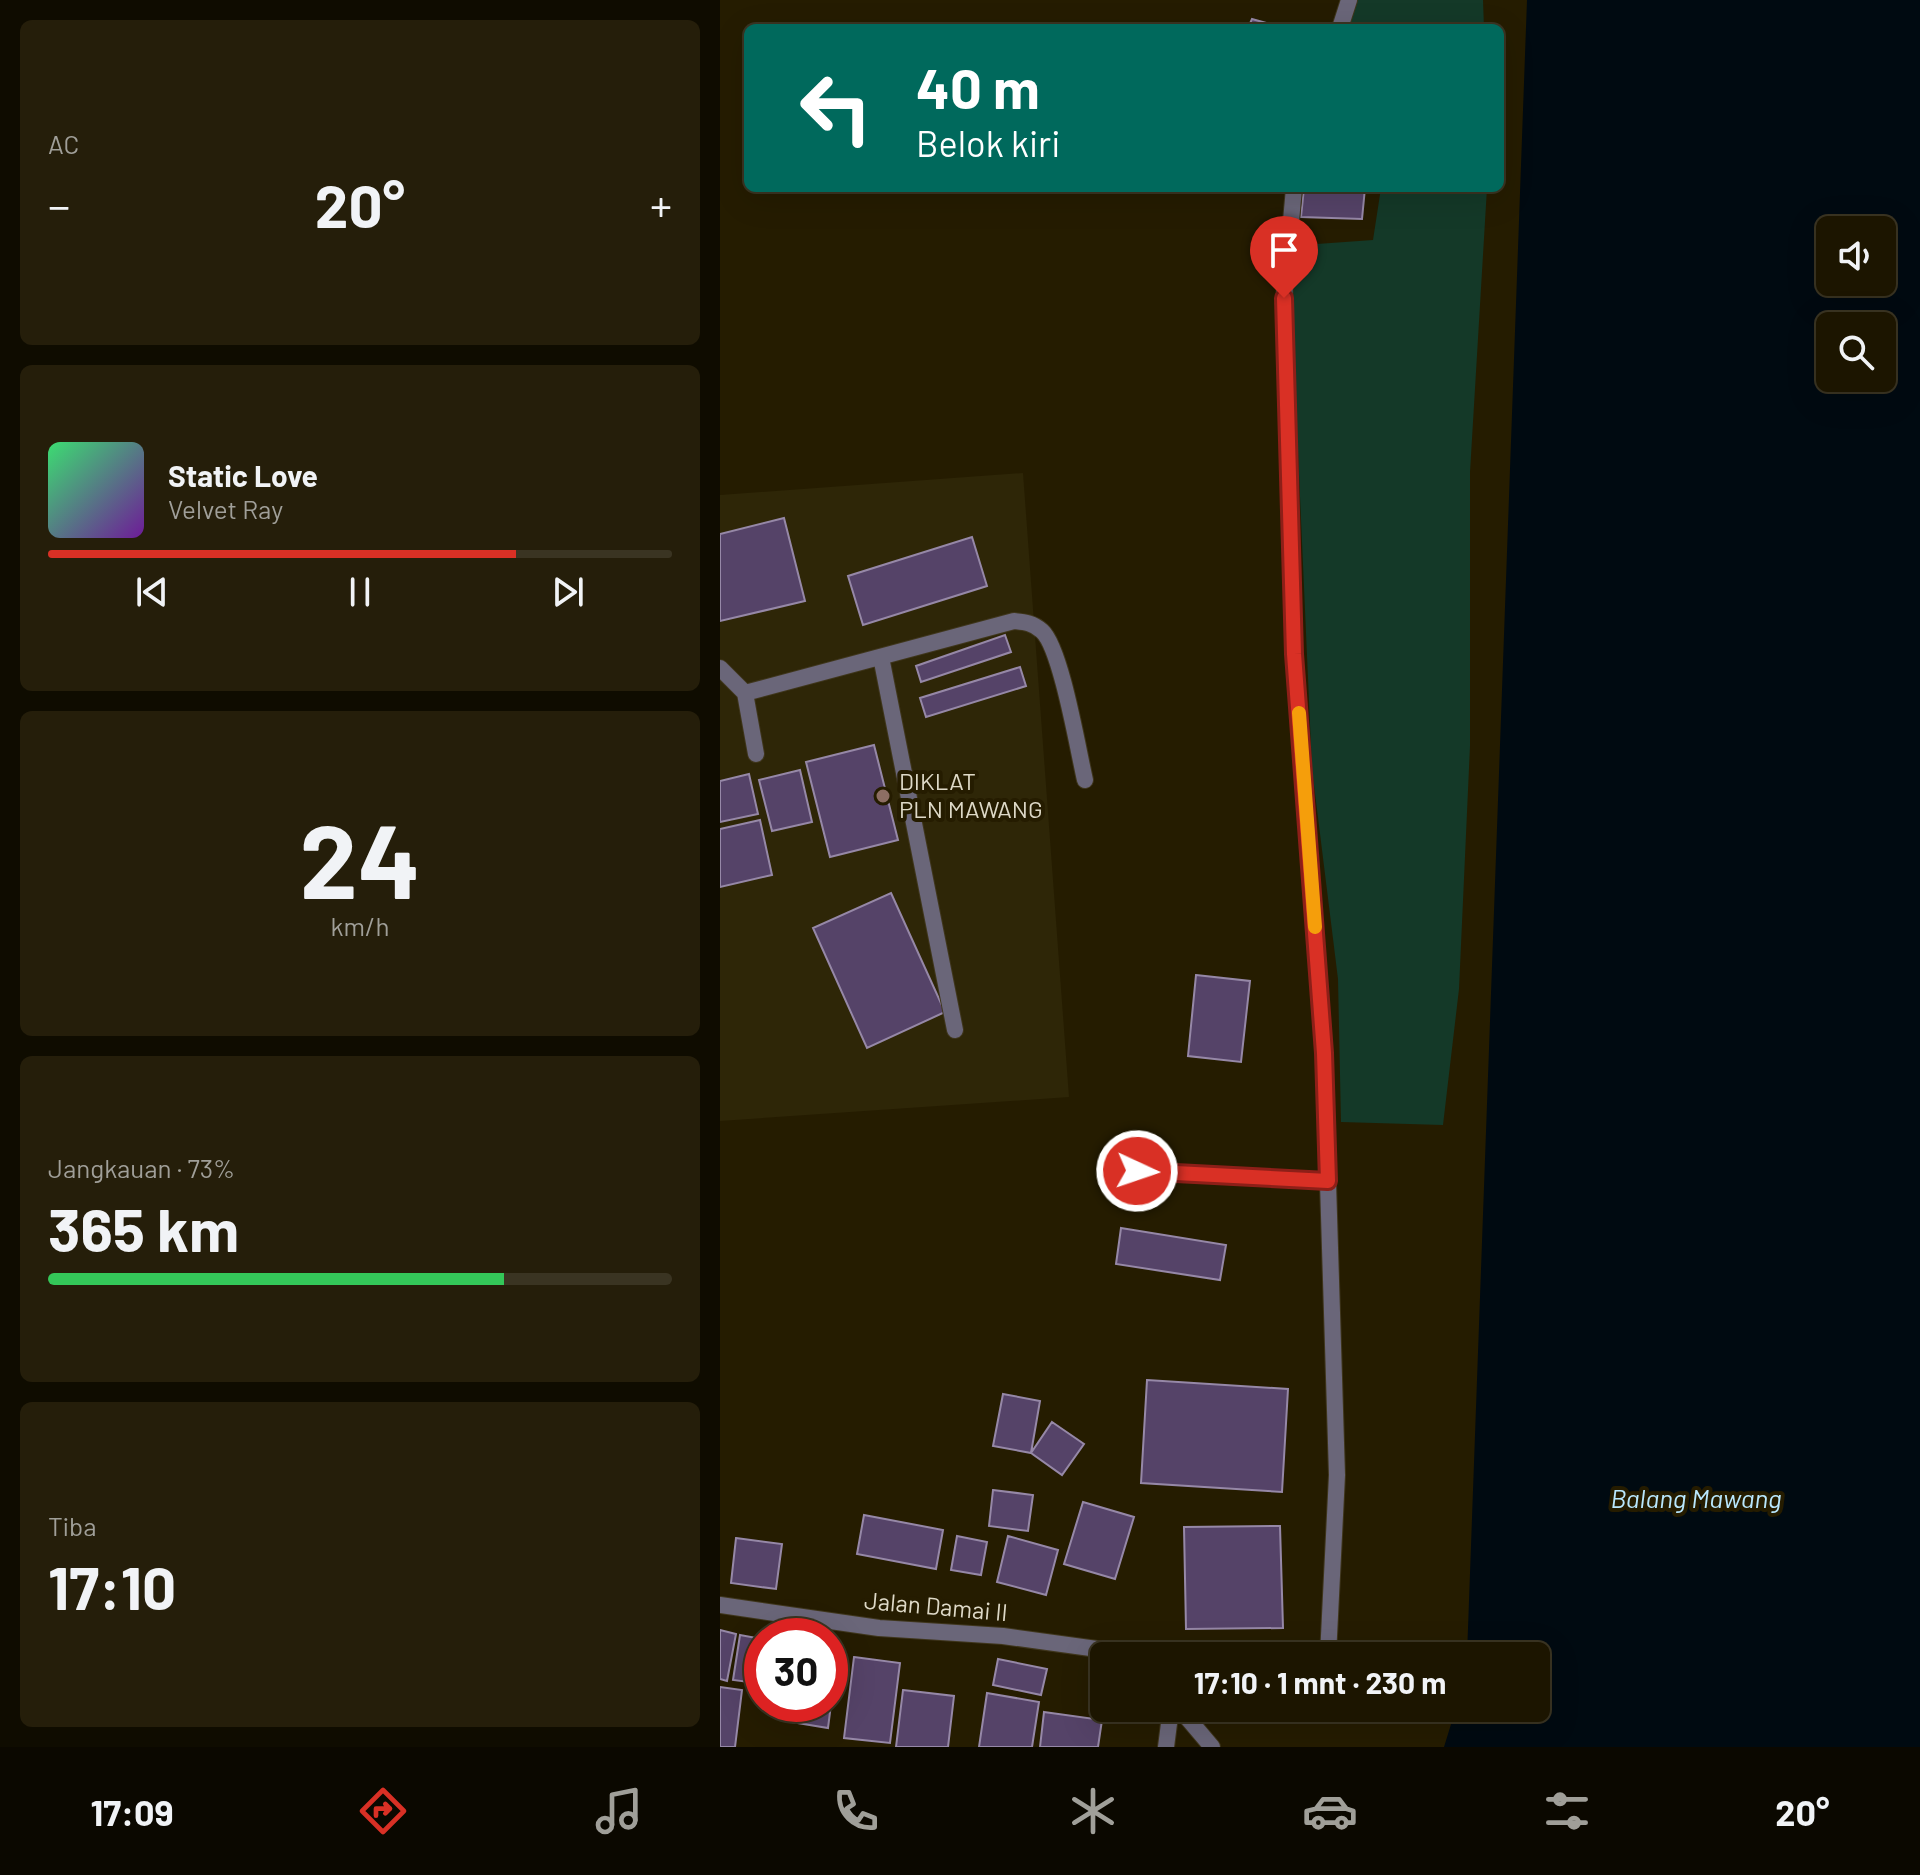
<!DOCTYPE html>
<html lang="id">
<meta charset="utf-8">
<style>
:root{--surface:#1c1500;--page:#251e0a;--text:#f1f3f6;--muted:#a09f99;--line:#3a3422;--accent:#d93025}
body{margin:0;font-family:Barlow,sans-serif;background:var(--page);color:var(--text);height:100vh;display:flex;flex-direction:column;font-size:30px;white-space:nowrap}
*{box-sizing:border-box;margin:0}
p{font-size:26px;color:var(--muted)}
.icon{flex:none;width:44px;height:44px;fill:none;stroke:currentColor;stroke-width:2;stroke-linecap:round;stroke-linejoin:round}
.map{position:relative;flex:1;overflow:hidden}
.panel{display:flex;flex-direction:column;gap:20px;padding:20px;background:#0f0c00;width:720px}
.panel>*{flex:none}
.hud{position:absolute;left:24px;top:24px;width:760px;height:168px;border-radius:12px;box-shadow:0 8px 32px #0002,0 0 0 2px var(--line);background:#00695c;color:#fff;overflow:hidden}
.buttons{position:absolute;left:1096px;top:216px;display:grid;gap:16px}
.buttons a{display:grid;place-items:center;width:80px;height:80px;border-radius:12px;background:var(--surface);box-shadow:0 8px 32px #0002,0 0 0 2px var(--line);font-size:40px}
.speed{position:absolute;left:24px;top:1618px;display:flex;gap:16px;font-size:40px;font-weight:700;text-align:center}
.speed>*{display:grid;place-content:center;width:104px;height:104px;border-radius:50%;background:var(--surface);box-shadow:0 8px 32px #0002,0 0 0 2px var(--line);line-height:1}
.speed .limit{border:12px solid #d22;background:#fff;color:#111}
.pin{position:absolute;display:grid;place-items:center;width:68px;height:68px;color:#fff;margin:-82px -34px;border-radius:50% 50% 50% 0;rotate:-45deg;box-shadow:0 0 8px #0007}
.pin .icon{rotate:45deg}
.me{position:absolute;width:88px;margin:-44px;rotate:93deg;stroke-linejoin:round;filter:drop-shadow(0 0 6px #0008)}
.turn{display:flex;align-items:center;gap:28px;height:168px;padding:0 40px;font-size:36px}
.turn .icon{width:104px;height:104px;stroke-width:2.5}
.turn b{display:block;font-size:56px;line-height:68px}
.big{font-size:60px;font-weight:700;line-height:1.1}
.panel .widget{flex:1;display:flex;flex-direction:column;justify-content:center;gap:12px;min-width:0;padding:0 28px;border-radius:12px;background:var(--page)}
.panel .dial{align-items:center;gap:0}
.dial b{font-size:104px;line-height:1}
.song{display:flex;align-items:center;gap:24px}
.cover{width:96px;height:96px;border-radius:12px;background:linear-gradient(135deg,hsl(140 70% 55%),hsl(280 70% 35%))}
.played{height:8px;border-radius:4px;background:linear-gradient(90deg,var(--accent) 75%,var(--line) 75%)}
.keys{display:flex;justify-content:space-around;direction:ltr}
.heat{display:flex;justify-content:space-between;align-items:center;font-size:44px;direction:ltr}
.charge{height:12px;border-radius:6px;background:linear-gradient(90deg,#34c759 73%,var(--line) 0)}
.trip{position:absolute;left:370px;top:1642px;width:460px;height:80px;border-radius:12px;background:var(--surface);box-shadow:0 8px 32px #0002,0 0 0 2px var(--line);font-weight:700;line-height:80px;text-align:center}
.tab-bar{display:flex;height:128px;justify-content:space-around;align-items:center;background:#0b0800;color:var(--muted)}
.tab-bar .icon{width:56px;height:56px}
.tab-bar .on{color:var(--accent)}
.tab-bar b{font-size:36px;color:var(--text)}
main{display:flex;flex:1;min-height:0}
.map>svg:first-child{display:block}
.built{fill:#2e2607}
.green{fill:#143928}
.water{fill:#000a11;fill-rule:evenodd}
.building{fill:#554368;stroke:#9688a7;stroke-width:2}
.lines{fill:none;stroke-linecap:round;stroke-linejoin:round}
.service-casing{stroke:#3f361c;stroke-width:18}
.minor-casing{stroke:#3f361c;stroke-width:18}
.service{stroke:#6a6679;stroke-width:16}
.minor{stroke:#6a6679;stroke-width:16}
.route-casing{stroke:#8d1f18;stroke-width:20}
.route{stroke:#d93025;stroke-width:14}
.slow{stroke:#f59e0b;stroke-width:14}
.education-dot{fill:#8d6e63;stroke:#251c00;stroke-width:3}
.labels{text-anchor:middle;stroke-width:8;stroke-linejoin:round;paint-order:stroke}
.poi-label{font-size:24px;fill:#ded9c7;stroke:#251c00;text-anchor:start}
.street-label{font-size:24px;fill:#ded9c7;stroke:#251c00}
.water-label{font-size:26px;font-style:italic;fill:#b9e8fe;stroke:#251c00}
</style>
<main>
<section class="panel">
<div class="widget"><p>AC</p>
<div class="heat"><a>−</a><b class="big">20°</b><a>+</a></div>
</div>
<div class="widget">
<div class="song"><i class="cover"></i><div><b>Static Love</b><p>Velvet Ray</p></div></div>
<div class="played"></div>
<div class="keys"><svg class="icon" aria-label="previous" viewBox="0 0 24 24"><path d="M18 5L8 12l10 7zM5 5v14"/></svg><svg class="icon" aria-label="pause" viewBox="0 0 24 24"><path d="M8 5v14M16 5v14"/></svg><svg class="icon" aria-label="next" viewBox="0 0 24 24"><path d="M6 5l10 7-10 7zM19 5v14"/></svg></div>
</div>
<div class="widget dial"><b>24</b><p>km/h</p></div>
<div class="widget"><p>Jangkauan · 73%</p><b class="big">365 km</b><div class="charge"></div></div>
<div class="widget"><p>Tiba</p><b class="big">17:10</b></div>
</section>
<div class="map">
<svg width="1200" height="1747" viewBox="0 0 1200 1747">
<rect width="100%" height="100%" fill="#251c00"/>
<path class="built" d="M303,473L349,1097L0,1121V495Z"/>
<path class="green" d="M634,0H763L764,28H627Z
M661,188H767L750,472V746L739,989L723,1125L621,1122L618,979L592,769L569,246L653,240Z"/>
<path class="water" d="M807,0H1200V1747H724L736,1708H816V1656H747ZM1110,230H1162V282H1110ZM1110,326H1162V378H1110Z"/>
<path class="building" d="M532,19L564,28H528Z
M584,188H645L642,219L581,217Z
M64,518L85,601L0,621V534Z
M252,537L267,586L143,625L128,576Z
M285,635L291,652L201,682L196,666Z
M300,667L306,686L206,717L200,698Z
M154,745L178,840L110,857L86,762Z
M80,770L92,822L52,831L39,780Z
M29,774L38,814L0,822V781Z
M40,820L52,875L0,887V829Z
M171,893L225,1012L147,1048L93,928Z
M476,975L530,981L521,1062L468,1056Z
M401,1228L506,1245L500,1280L396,1264Z
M427,1380L568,1389L562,1492L421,1483Z
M283,1394L320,1401L311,1453L273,1446Z
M332,1422L364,1444L342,1475L311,1453Z
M273,1490L313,1495L308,1531L269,1526Z
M363,1502L414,1517L395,1579L344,1564Z
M144,1515L223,1530L216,1569L137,1554Z
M560,1526L563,1628L466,1629L464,1527Z
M237,1536L267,1542L261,1575L231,1570Z
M288,1536L338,1550L326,1595L277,1582Z
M16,1538L62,1544L56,1589L11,1583Z
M0,1630L16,1634L7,1681L0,1679Z
M51,1630L92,1636H50Z
M20,1635L42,1639L36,1683L13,1680Z
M134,1657L180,1663L170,1743L124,1738Z
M278,1659L327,1669L321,1695L273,1685Z
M110,1680L114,1681L108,1728L65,1721L68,1704H110Z
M0,1687L22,1690L15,1747H0Z
M183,1690L234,1696L228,1747H176Z
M267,1693L319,1702L312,1747H259Z
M324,1712L382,1720L378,1747H320Z"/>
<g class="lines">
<g class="service-casing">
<path id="service" d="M161,657L235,1030
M0,668L25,693L36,754
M25,693L294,621C305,622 313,623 322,631C341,648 358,750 365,780"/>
</g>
<g class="minor-casing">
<path id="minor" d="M620,28L629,0
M574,188L564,298L574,654L604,1053L617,1475L608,1656
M417,1171L608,1181
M0,1605L159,1628L283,1636L428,1656
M459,1708L492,1747
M446,1747L451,1708"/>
</g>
<use href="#service" class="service"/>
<use href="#minor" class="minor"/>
</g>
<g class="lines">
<g class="route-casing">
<path id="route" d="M417,1171L608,1181L604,1053L574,654L564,298"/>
</g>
<use href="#route" class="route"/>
<path class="slow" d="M579,713L595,927"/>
</g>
<circle class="education-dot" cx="163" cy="796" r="8"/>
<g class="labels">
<g class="poi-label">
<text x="179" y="790">DIKLAT<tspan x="179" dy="28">PLN MAWANG</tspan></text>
</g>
<g class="street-label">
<text transform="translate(216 1607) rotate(5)" y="8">Jalan Damai II</text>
</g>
<g class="water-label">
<text x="976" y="1508">Balang Mawang</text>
</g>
</g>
</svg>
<div class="buttons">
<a><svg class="icon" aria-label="sound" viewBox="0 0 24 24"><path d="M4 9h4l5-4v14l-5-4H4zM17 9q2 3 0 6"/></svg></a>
<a><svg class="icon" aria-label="search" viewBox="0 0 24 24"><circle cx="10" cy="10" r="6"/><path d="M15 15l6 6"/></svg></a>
</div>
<div class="speed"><div class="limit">30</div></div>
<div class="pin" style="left:564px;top:298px;background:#d93025"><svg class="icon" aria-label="arrive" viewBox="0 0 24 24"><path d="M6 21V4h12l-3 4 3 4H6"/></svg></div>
<svg class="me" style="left:417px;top:1171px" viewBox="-20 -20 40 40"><circle r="17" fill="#d93025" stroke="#fff" stroke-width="3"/><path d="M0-11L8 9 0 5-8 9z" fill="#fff"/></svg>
<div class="trip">17:10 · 1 mnt · 230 m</div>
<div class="hud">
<div class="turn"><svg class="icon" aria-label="left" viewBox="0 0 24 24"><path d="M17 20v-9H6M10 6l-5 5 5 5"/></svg><div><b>40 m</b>Belok kiri</div></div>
</div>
</div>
</main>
<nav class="tab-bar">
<b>17:09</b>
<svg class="icon on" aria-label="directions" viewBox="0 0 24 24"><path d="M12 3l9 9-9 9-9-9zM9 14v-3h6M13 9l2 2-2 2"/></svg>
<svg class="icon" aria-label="music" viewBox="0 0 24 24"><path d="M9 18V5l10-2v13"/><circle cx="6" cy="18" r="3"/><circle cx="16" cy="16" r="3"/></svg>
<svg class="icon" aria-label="phone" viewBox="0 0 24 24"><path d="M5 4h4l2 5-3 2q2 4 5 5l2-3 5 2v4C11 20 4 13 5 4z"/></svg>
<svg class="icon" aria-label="climate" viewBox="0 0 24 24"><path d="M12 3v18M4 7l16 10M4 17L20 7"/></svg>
<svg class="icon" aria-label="car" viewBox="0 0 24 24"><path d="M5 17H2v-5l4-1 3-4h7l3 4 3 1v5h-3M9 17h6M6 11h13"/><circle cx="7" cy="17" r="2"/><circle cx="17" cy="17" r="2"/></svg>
<svg class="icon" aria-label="filters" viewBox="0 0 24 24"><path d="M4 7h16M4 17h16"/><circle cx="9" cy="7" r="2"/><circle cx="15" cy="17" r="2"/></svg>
<b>20°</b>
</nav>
